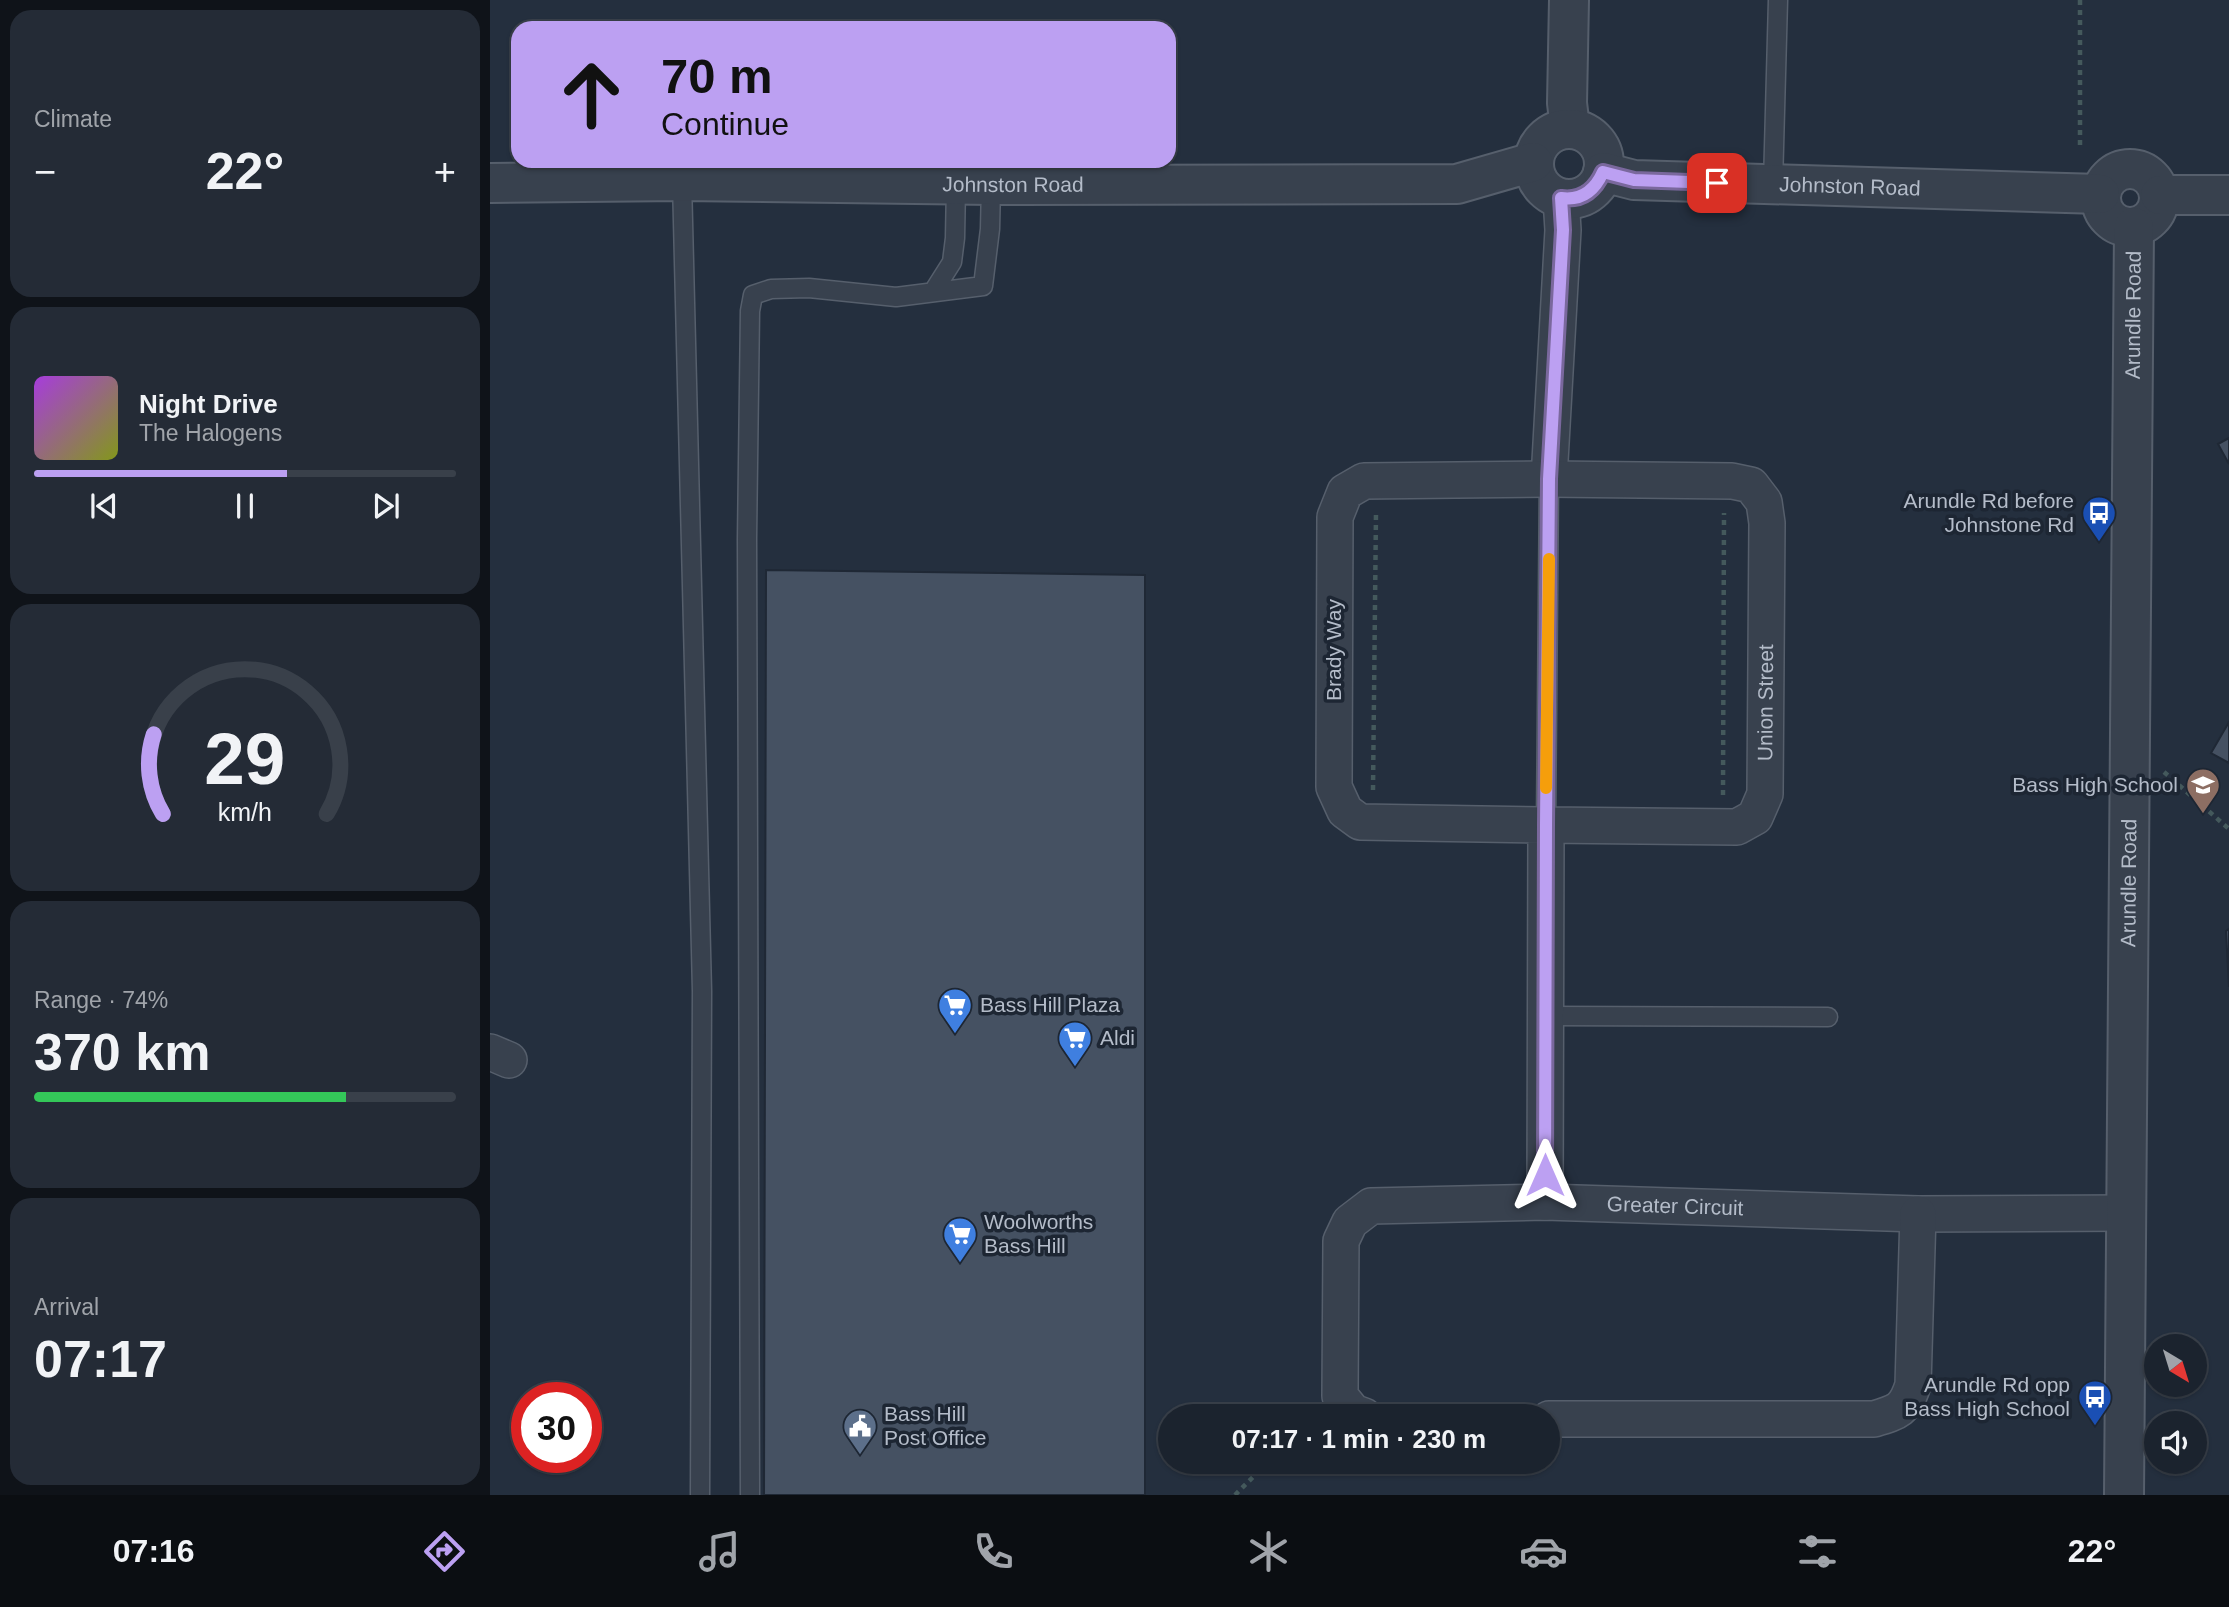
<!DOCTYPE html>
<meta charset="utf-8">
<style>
:root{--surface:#1b232e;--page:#242b36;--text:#f1f3f6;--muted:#a0a4aa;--line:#39404a;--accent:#bca0f2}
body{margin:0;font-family:Arial,sans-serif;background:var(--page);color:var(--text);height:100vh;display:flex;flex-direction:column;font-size:26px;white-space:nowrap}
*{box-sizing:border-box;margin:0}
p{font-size:23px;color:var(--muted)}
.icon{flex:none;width:38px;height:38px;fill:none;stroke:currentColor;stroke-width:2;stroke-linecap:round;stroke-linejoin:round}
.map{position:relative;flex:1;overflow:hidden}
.details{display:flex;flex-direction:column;gap:10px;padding:10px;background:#0f1319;width:490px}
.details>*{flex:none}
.hud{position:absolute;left:21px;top:21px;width:665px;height:147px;border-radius:21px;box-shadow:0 2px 5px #0004,0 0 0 2px var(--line);background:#bca0f2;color:#111;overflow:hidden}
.needle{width:46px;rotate:142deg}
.tools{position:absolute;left:1654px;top:1334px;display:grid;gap:14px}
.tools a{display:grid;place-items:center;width:63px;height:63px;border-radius:50%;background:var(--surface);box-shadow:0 2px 5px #0004,0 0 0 2px var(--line);font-size:35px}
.speed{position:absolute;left:21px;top:1382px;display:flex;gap:14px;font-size:35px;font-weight:700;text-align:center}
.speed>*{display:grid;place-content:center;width:91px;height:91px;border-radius:50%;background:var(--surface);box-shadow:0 2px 5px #0004,0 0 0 2px var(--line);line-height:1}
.speed .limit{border:10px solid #d22;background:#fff;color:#111}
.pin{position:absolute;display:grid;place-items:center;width:60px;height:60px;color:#fff;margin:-30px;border-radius:14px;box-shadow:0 4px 10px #0006}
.me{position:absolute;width:77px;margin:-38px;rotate:0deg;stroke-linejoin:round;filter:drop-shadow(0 0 5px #0008)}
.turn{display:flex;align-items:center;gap:24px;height:147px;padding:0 35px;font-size:32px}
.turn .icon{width:91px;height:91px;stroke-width:2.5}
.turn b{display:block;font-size:49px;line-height:60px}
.big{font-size:52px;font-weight:700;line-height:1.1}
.details .tile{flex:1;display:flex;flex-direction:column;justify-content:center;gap:10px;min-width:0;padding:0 24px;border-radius:21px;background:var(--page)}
.details .dial{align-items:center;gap:0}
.dial svg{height:182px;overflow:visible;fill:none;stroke:var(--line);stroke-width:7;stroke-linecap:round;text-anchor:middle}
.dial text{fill:var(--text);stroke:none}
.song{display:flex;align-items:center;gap:21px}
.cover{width:84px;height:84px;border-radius:10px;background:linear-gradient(135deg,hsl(280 70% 55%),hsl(70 70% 35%))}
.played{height:7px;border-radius:4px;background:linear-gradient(90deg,var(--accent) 60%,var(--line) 60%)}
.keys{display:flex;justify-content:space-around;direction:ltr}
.heat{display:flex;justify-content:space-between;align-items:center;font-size:38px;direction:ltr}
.charge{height:10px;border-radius:5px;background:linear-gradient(90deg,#34c759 74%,var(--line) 0)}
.trip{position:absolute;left:668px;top:1404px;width:402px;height:70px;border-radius:35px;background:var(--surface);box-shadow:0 2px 5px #0004,0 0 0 2px var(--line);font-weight:700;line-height:70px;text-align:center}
.tabs{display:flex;height:112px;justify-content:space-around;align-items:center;background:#0b0e12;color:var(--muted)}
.tabs .icon{width:49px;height:49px}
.tabs .current{color:var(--accent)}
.tabs b{font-size:32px;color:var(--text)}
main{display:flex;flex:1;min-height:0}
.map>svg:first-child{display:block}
.building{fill:#455162;stroke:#1f2835;stroke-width:2}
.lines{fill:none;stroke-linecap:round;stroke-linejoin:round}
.service-casing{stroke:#565f6c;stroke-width:21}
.minor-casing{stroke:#565f6c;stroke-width:38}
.tertiary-casing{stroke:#565f6c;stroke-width:42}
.path{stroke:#44595c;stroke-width:4.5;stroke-dasharray:5 5;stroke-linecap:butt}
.service{stroke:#38414e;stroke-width:18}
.minor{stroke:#38414e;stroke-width:35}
.tertiary{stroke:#38414e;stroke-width:38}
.route-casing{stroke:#7a689d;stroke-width:18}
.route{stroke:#bca0f2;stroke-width:12}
.slow{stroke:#f59e0b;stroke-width:12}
.labels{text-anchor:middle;stroke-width:7;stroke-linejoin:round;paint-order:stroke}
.street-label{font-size:21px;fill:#b4bcc9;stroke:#1d2633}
.poi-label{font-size:21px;fill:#b4bcc9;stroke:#1d2633;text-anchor:start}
</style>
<main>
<section class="details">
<div class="tile"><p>Climate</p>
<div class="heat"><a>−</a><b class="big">22°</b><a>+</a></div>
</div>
<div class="tile">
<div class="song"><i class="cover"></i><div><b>Night Drive</b><p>The Halogens</p></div></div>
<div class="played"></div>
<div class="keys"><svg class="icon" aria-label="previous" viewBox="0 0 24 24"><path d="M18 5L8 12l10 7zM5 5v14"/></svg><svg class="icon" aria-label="pause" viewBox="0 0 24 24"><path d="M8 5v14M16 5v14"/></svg><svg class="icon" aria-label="next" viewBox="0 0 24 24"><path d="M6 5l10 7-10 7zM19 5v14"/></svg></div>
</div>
<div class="tile dial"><svg viewBox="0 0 100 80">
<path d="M14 69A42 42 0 1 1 86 69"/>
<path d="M14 69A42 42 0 0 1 10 34" stroke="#bca0f2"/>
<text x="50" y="56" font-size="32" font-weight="700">29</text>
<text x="50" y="72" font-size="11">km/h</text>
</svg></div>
<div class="tile"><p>Range · 74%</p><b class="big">370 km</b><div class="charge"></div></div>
<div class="tile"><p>Arrival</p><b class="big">07:17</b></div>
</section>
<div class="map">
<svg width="1739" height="1495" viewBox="0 0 1739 1495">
<rect width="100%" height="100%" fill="#242f3e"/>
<path class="building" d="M1739,438V464L1728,444Z
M276,570L655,575V1495H274Z
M1739,722V763L1721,753Z
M1739,929V987L1736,931Z"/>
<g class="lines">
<g class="service-casing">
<path id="service" d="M192,181L212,991L210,1495
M1283,184L1288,0
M443,292L462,262L465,238L466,185
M1056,825L1059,479
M1056,1016L1338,1017
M260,1495L257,539L260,311L263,295L281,289L319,288L406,297L493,286L500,229L501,185"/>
</g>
<g class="minor-casing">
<g id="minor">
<path d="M1059,479L1073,230L1071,198"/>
<path d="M0,1052L19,1060"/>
<path id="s1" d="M1055,1202L1056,825L1247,827L1265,817L1275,794L1277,523L1274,502L1261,485L1242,481L1059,479L874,481L855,492L845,517L844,787L855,811L870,822L1056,825"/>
<path id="s2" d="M874,1416L863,1412L850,1396L851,1241L860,1222L881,1206L1055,1202L1428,1214L1637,1213"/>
<path d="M1059,1419H1384C1408,1412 1415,1410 1423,1385L1428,1214"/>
</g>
</g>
<g class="tertiary-casing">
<g id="tertiary">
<path d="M1079,0L1077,103L1080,128"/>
<circle cx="1079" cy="164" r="35"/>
<circle cx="1640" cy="198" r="29"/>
<path id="s3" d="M1113,172L1144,180L1610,194"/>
<path id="s4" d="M0,183L192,181L501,185L967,184L1043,162"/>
<path d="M1670,195H1739"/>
<path id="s5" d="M1634,1495L1644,227"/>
</g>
</g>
<path class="path" d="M1590,0V150
M1674,772L1739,829
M883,790L886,512
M1233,795L1234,513
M745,1495L779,1461"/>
<use href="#service" class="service"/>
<use href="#minor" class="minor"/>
<use href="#tertiary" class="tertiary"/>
</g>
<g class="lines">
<g class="route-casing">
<path id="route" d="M1055,1175L1056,825L1059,479L1073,230L1071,198C1092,201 1105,190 1113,172L1144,180L1227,183"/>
</g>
<use href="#route" class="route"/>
<path class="slow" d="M1056,788L1059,559"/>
</g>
<defs>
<g id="bus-pin" transform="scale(1.75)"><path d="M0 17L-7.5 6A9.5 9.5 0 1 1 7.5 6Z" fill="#1a4fb4" stroke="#1d2633"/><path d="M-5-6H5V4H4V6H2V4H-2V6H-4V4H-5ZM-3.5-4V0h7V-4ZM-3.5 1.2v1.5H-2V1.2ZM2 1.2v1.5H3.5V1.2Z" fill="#fff"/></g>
<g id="school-pin" transform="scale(1.75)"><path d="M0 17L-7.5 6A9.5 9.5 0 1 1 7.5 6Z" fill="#8d6e63" stroke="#1d2633"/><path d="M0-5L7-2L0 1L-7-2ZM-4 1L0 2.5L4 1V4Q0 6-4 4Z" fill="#fff"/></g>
<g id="supermarket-pin" transform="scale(1.75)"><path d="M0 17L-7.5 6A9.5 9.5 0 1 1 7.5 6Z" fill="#3f7fe0" stroke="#1d2633"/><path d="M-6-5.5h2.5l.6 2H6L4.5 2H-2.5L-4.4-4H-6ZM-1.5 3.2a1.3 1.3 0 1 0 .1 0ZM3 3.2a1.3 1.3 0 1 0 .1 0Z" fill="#fff"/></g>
<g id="civic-pin" transform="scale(1.75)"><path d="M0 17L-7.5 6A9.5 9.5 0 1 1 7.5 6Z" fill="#5c6f8a" stroke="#1d2633"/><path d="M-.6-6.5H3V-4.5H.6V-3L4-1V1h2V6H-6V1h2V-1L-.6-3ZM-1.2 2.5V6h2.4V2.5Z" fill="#fff"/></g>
</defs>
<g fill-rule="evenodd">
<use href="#bus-pin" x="1609" y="513"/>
<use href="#school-pin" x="1713" y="785"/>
<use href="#supermarket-pin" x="465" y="1005"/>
<use href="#supermarket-pin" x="585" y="1038"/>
<use href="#supermarket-pin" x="470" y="1234"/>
<use href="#bus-pin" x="1605" y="1397"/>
<use href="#civic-pin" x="370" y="1426"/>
</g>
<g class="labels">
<g class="street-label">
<text dy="7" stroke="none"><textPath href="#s4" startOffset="523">Johnston Road</textPath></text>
<text dy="7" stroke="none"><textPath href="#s3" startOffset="248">Johnston Road</textPath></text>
<text dy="7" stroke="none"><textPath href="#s5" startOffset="1180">Arundle Road</textPath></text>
<text transform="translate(844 650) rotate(-90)" y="7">Brady Way</text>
<text dy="7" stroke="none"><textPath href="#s1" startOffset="705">Union Street</textPath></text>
<text dy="7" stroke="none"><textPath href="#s5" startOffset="612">Arundle Road</textPath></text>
<text dy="7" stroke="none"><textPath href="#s2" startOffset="539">Greater Circuit</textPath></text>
</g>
<g class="poi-label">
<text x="1584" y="508" text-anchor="end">Arundle Rd before<tspan x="1584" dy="24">Johnstone Rd</tspan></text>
<text x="1688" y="792" text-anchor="end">Bass High School</text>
<text x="490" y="1012">Bass Hill Plaza</text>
<text x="610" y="1045">Aldi</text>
<text x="494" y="1229">Woolworths<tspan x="494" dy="24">Bass Hill</tspan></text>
<text x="1580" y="1392" text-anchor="end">Arundle Rd opp<tspan x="1580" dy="24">Bass High School</tspan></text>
<text x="394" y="1421">Bass Hill<tspan x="394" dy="24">Post Office</tspan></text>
</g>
</g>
</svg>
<div class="tools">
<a><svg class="needle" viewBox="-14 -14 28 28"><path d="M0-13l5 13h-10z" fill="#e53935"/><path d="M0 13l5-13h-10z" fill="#a0a4aa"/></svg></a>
<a><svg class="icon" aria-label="sound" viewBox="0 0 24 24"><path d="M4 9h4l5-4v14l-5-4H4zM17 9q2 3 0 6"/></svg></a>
</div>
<div class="speed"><div class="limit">30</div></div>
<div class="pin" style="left:1227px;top:183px;background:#d93025"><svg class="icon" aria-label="arrive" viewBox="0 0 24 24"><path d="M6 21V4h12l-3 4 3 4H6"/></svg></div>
<svg class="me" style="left:1055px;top:1175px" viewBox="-20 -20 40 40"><path d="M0-17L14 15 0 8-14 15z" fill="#bca0f2" stroke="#fff" stroke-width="4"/></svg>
<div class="trip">07:17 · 1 min · 230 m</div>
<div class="hud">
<div class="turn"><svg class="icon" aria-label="ahead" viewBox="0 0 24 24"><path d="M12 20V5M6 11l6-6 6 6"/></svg><div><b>70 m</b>Continue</div></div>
</div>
</div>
</main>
<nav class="tabs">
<b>07:16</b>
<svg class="icon current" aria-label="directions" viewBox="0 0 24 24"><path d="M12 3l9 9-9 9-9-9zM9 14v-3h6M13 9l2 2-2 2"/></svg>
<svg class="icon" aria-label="music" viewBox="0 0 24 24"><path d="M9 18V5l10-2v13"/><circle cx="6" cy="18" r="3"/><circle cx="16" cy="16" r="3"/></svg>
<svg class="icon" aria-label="phone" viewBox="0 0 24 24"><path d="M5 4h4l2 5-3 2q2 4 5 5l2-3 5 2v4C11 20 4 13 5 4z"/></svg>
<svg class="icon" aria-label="climate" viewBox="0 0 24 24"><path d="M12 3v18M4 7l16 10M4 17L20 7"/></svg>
<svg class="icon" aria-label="car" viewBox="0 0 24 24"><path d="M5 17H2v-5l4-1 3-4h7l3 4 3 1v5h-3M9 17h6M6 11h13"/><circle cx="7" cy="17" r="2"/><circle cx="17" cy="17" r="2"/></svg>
<svg class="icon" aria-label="filters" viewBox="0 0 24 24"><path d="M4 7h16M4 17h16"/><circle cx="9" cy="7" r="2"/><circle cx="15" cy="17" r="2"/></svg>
<b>22°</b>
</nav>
